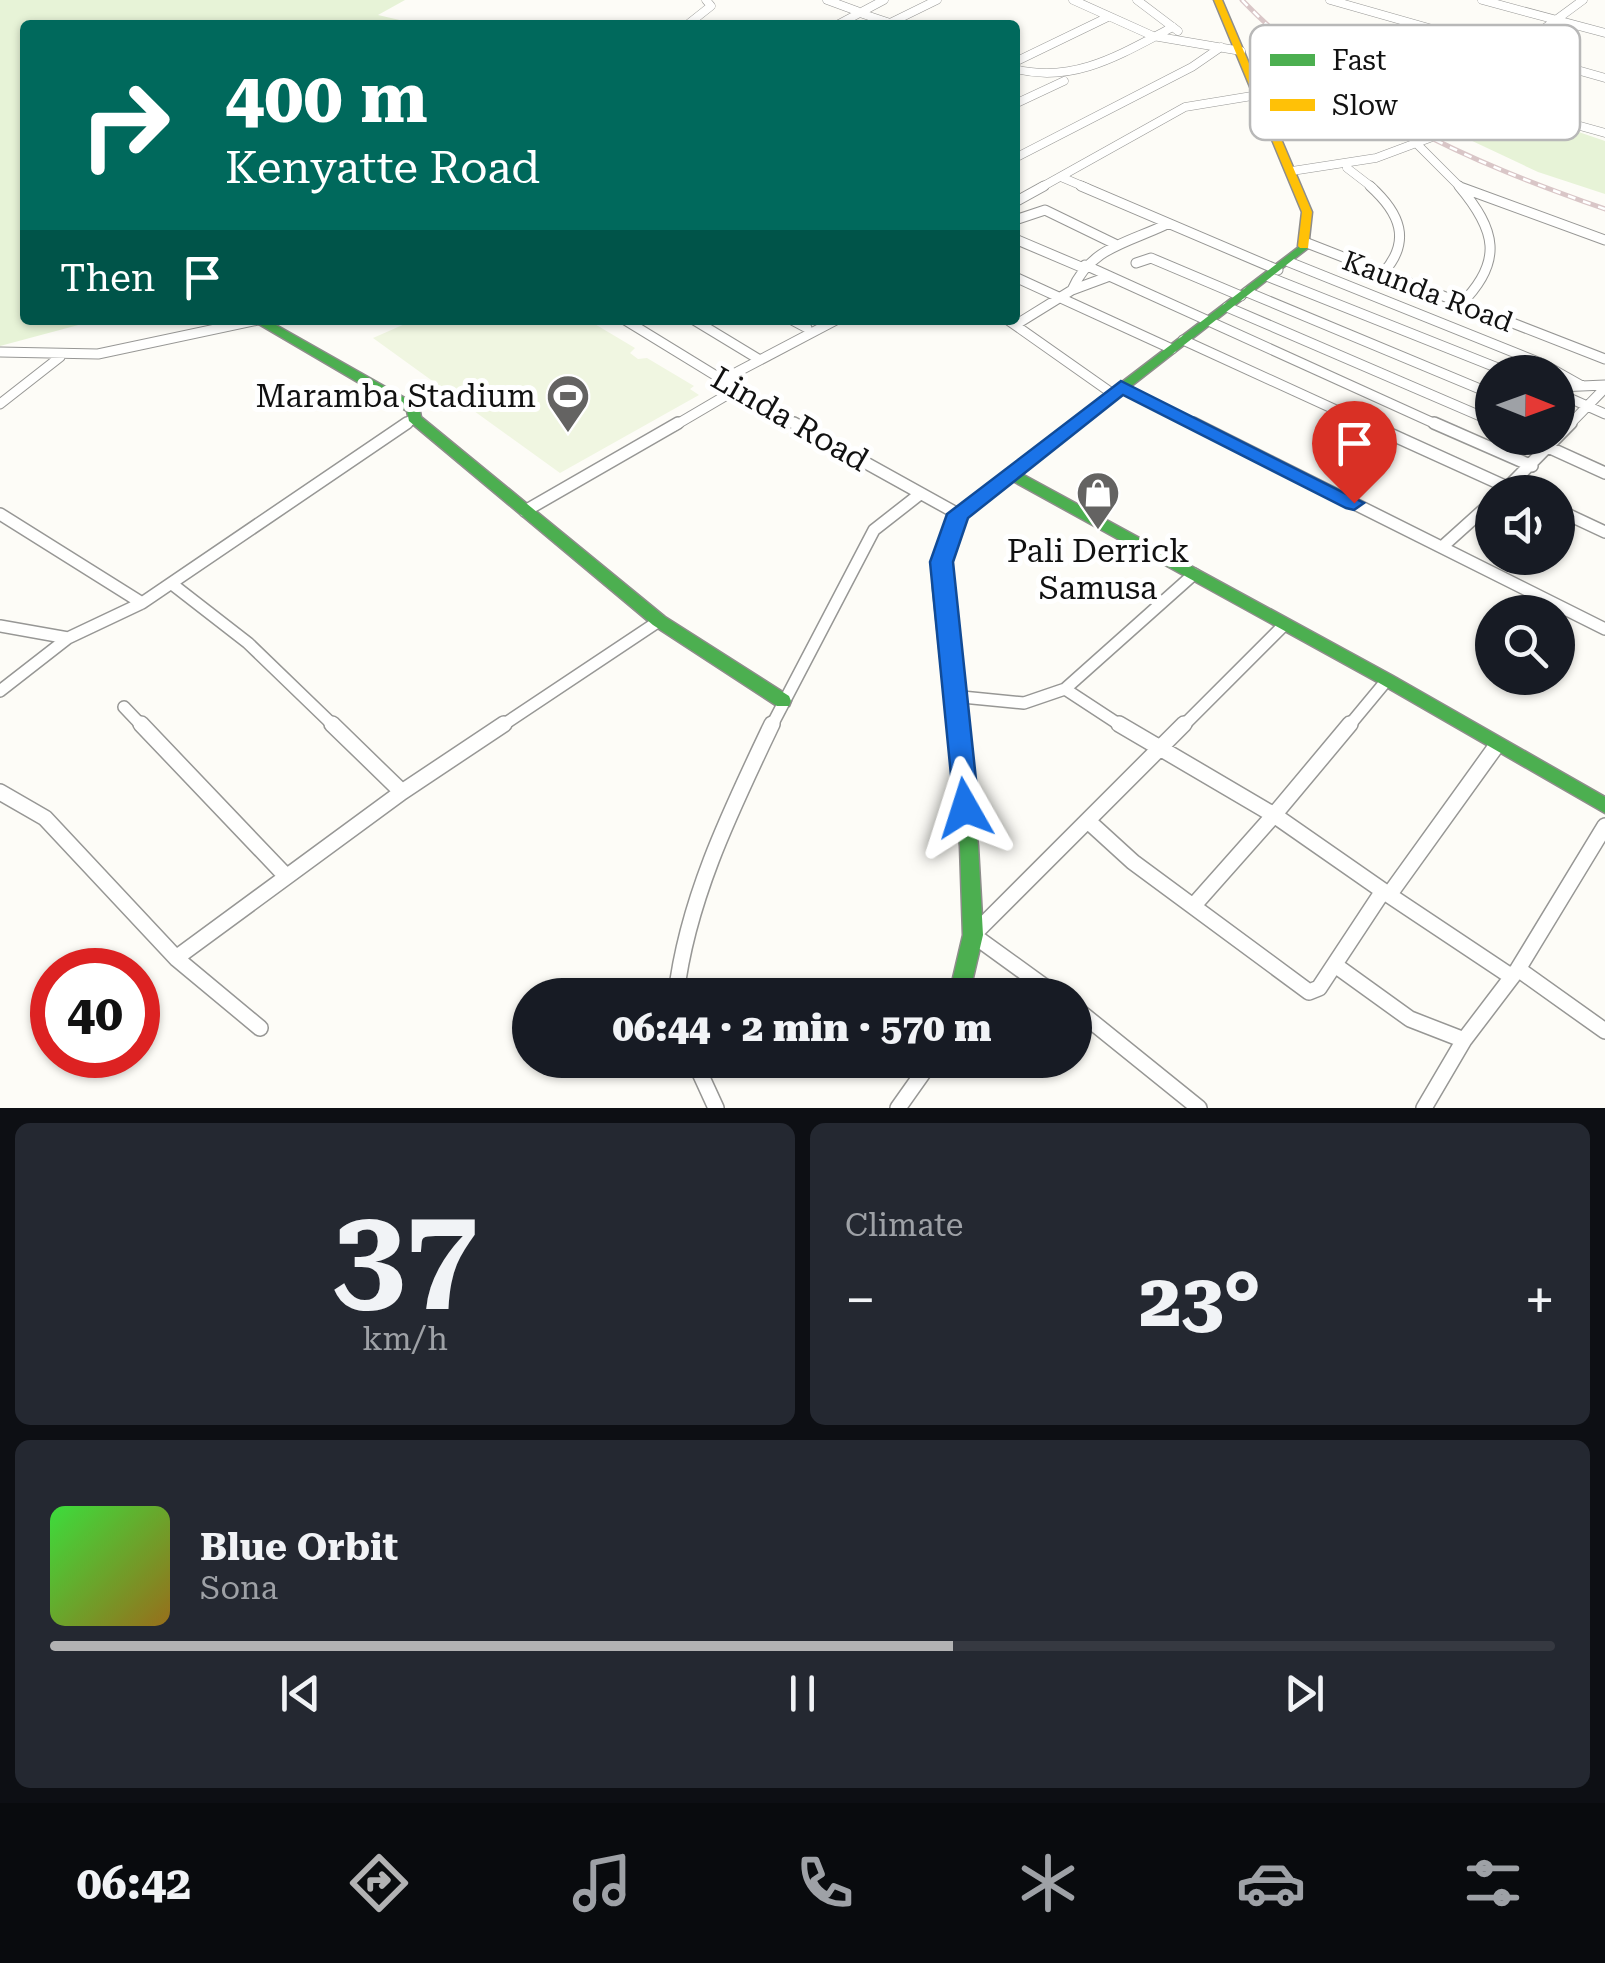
<!DOCTYPE html>
<meta charset="utf-8">
<style>
:root{--surface:#171b24;--page:#242831;--text:#f1f3f6;--muted:#9ea1a6;--line:#363941;--accent:#b2b2b3}
body{margin:0;font-family:"Roboto Serif",serif;background:var(--page);color:var(--text);height:100vh;display:flex;flex-direction:column;font-size:38px;white-space:nowrap}
*{box-sizing:border-box;margin:0}
p{font-size:32px;color:var(--muted)}
.icon{flex:none;width:55px;height:55px;fill:none;stroke:currentColor;stroke-width:2;stroke-linecap:round;stroke-linejoin:round}
.map{position:relative;height:1108px;overflow:hidden}
.details{display:flex;flex-direction:column;gap:15px;padding:15px;background:#0d0f14;flex:1}
.details>*{flex:none}
.top-card{position:absolute;left:20px;top:20px;width:1000px;height:305px;border-radius:10px;box-shadow:0 2px 8px #0004;background:#00695c;color:#fff;overflow:hidden}
.needle{width:65px;rotate:91deg}
.buttons{position:absolute;left:1475px;top:355px;display:grid;gap:20px}
.buttons a{display:grid;place-items:center;width:100px;height:100px;border-radius:50%;background:var(--surface);box-shadow:0 2px 8px #0004;font-size:50px}
.speed{position:absolute;left:30px;top:948px;display:flex;gap:20px;font-size:50px;font-weight:700;text-align:center}
.speed>*{display:grid;place-content:center;width:130px;height:130px;border-radius:50%;background:var(--surface);box-shadow:0 2px 8px #0004;line-height:1}
.speed .limit{border:15px solid #d22;background:#fff;color:#111}
.pin{position:absolute;display:grid;place-items:center;width:85px;height:85px;color:#fff;margin:-102px -42px;border-radius:50% 50% 50% 0;rotate:-45deg;box-shadow:0 0 10px #0007}
.pin .icon{rotate:45deg}
.me{position:absolute;width:110px;margin:-55px;rotate:354deg;stroke-linejoin:round;filter:drop-shadow(0 0 8px #0008)}
.turn{display:flex;align-items:center;gap:35px;height:210px;padding:0 40px;font-size:45px}
.turn .icon{width:130px;height:130px;stroke-width:2.5}
.turn b{display:block;font-size:70px;line-height:85px}
.then{display:flex;align-items:center;height:95px;padding:0 40px;background:#0003;gap:20px;font-size:38px}
.big{font-size:75px;font-weight:800;line-height:1.1}
.details .card{flex:1;display:flex;flex-direction:column;justify-content:center;gap:15px;min-width:0;padding:0 35px;border-radius:15px;background:var(--page)}
.details .dial{align-items:center;gap:0}
.dial b{font-size:130px;line-height:1}
.song{display:flex;align-items:center;gap:30px}
.cover{width:120px;height:120px;border-radius:15px;background:linear-gradient(135deg,hsl(120 70% 55%),hsl(40 70% 35%))}
.played{height:10px;border-radius:5px;background:linear-gradient(90deg,var(--accent) 60%,var(--line) 60%)}
.keys{display:flex;justify-content:space-around;direction:ltr}
.heat{display:flex;justify-content:space-between;align-items:center;font-size:55px;direction:ltr}
.details .tiles{flex:1;display:grid;gap:15px;grid-template-columns:1fr 1fr}
.card:last-child{grid-column:span 2}
.trip{position:absolute;left:512px;top:978px;width:580px;height:100px;border-radius:50px;background:var(--surface);box-shadow:0 2px 8px #0004;font-weight:800;line-height:100px;text-align:center}
.menu{display:flex;height:160px;justify-content:space-around;align-items:center;background:#090b0e;color:var(--muted)}
.menu .icon{width:70px;height:70px}
.menu .selected{color:var(--accent)}
.menu b{font-size:45px;color:var(--text)}
.map>svg:first-child{display:block}
.green{fill:#e7f3d7}
.pitch{fill:#f0f6e1}
.lines{fill:none;stroke-linecap:round;stroke-linejoin:round}
.street-far3-casing{stroke:#979795;stroke-width:9}
.street-far2-casing{stroke:#979795;stroke-width:11}
.street-far1-casing{stroke:#979795;stroke-width:14}
.street-casing{stroke:#979795;stroke-width:18}
.fast-casing{stroke:#8e8d8b;stroke-width:3}
.slow-casing{stroke:#8e8d8b;stroke-width:3}
.street-far3{stroke:#fffffe;stroke-width:8}
.street-far2{stroke:#fffffe;stroke-width:9}
.street-far1{stroke:#fffffe;stroke-width:11}
.street{stroke:#fffffe;stroke-width:15}
.fast{fill:#4caf50;fill-rule:evenodd}
.slow{fill:#ffc107;fill-rule:evenodd}
.rail-casing{stroke:#d9c6c7;stroke-width:5}
.rail{stroke:#fff;stroke-width:2.5;stroke-dasharray:8;stroke-linecap:butt}
.route{fill:#1a73e8;stroke:#114b97;stroke-width:2.5}
.labels{text-anchor:middle;stroke-width:10;stroke-linejoin:round;paint-order:stroke}
.far-street-label{font-size:28px;fill:#111;stroke:#fff}
.poi-label{font-size:32px;fill:#111;stroke:#fff;text-anchor:end}
.street-label{font-size:32px;fill:#111;stroke:#fff}
.key{fill:#fff;stroke:#b8b8b8;stroke-width:2.5}
.key-label{font-size:28px;fill:#111}
</style>
<div class="map">
<svg width="1605" height="1108" viewBox="0 0 1605 1108">
<rect width="100%" height="100%" fill="#fdfcf7"/>
<path class="green" d="M0,0H405L378,15L421,25H25V320H97L0,346Z
M1523,113L1605,141V194L1538,172L1468,139Z"/>
<path class="pitch" d="M414,320H588L635,348L630,353L638,359L647,358L694,386L690,389L699,395L560,473L373,338Z"/>
<g class="lines">
<g class="street-far3-casing">
<path id="street-far3" d="M827,0L857,11
M1073,0L1153,36L1241,51
M1137,0L1178,31
M1330,0L1605,78
M1482,0L1605,33
M863,14L890,23
M687,25L711,6L706,0
M837,25L884,0
M894,25L890,23L937,0
M1353,34L1482,73
M1015,62L1108,17
M1015,69C1075,84 1121,54 1173,27
M1015,104L1064,81
M1508,106L1605,133
M1418,145L1461,188
M1015,158L1192,67L1221,47
M1347,168L1373,188
M1292,171L1376,158L1502,111L1508,106L1474,90L1473,81L1583,0
M1061,177L1087,188
M1040,188L1185,107L1258,95"/>
</g>
<g class="street-far2-casing">
<path id="street-far2" d="M1081,186L1278,270
M1370,186C1400,213 1412,241 1383,273
M1459,186C1496,230 1504,261 1461,304
M1460,187L1605,240
M1015,202L1044,186
M1015,220L1045,210L1115,244
M1015,239L1081,267
M1307,243L1605,359
M1289,262L1543,364L1582,386
M1136,263L1151,258L1241,296
M1085,265L1440,426
M1015,277L1172,349
M1269,277L1508,372
M1072,290C1090,248 1127,243 1165,225
M1247,292L1492,394
M1227,307L1492,421
M625,320L798,426
M694,320L760,360
M792,320L807,328
M1008,320L1113,394
M1017,324L1072,290L1107,277
M1183,340L1371,426
M0,352L98,354L258,320
M722,380L836,320
M1121,387L1198,426
M1558,387L1605,385
M1558,393L1605,414
M0,404L60,357
M403,426L414,418
M674,426L737,389
M1568,426L1605,388"/>
</g>
<g class="street-far1-casing">
<path id="street-far1" d="M794,423L958,514
M1193,423L1605,629
M1366,423L1518,492
M1434,423L1532,466
M1531,438L1550,445
M1548,447L1605,473
M1503,492L1571,423
M1558,510L1605,532
M525,511L678,423
M0,514L142,603L407,423
M1442,547L1492,502
M172,584L248,643L335,727
M0,626L68,638
M1065,689L1123,727
M0,691L68,638L142,603
M952,696L1024,703L1065,689L1194,574
M124,707L143,727
M500,727L659,621
M771,727L874,530L920,494
M1182,727L1284,625
M1348,727L1387,680"/>
</g>
<g class="street-casing">
<path id="street" d="M141,724L285,875
M332,724L402,792
M1119,724L1274,815L1195,904
M1350,724L1274,815L1389,895L1497,745
M0,792L45,818L177,959L260,1028
M1088,821L1133,862L1309,992L1319,988L1383,891
M1389,895L1512,977
M176,958L402,792L504,724
M1335,965L1410,1019L1464,1040L1518,969L1605,826
M1518,969L1605,1031
M676,995C687,900 731,810 772,724
M1056,995L973,935L1184,724
M1075,1008L1199,1108
M694,1060L716,1108
M898,1108L932,1060
M1424,1108L1464,1040"/>
</g>
<g class="fast-casing">
<path id="fast" d="M1304,243L1308,244V248L1020,473L1393,676L1605,797V813L1381,684L1011,480L964,516L949,562V588L978,846L983,935L969,995H949L963,935L960,846L933,588V562L953,511Z
M252,320H267L419,406L421,417L665,617L789,696L791,701L789,706H777L653,625L409,421L407,411Z"/>
</g>
<g class="slow-casing">
<path id="slow" d="M1214,0H1222L1312,212L1308,248H1300L1298,246L1302,212Z"/>
</g>
<use href="#street-far3" class="street-far3"/>
<use href="#street-far2" class="street-far2"/>
<use href="#street-far1" class="street-far1"/>
<use href="#street" class="street"/>
<use href="#fast" class="fast"/>
<use href="#slow" class="slow"/>
<g class="rail-casing">
<path id="rail" d="M1242,0C1347,109 1465,160 1605,209"/>
</g>
<use href="#rail" class="rail"/>
</g>
<path class="route" d="M1121,381L1364,503L1354,510L1346,508L1123,395L968,518L953,562L979,808L975,816H955L930,562L947,514Z"/>
<defs>
<g id="stadium-pin" transform="scale(2.25)"><path d="M0 17L-7.5 6A9.5 9.5 0 1 1 7.5 6Z" fill="#646362" stroke="#fff"/><path d="M0-5a6.5 5 0 1 0 0 10a6.5 5 0 1 0 0-10ZM-3.5-1.8h7v3.6h-7Z" fill="#fff"/></g>
<g id="shop-pin" transform="scale(2.25)"><path d="M0 17L-7.5 6A9.5 9.5 0 1 1 7.5 6Z" fill="#646362" stroke="#fff"/><path d="M-5-2.5h2.3a2.7 3.5 0 0 1 5.4 0H5L5.5 6h-11ZM-1.5-2.5h3a1.5 2.3 0 0 0-3 0Z" fill="#fff"/></g>
</defs>
<g fill-rule="evenodd">
<use href="#stadium-pin" x="568" y="396"/>
<use href="#shop-pin" x="1098" y="493"/>
</g>
<g class="labels">
<g class="far-street-label">
<text transform="translate(1428 291) rotate(21)" y="10">Kaunda Road</text>
</g>
<g class="poi-label">
<text x="536" y="407">Maramba Stadium</text>
<text x="1098" y="562" text-anchor="middle">Pali Derrick<tspan x="1098" dy="37">Samusa</tspan></text>
</g>
<g class="street-label">
<text transform="translate(790 419) rotate(30)" y="11">Linda Road</text>
</g>
</g>
<rect x="1250" y="25" width="330" height="115" rx="15" class="key"/>
<rect x="1270" y="54" width="45" height="12" fill="#4caf50"/>
<rect x="1270" y="99" width="45" height="12" fill="#ffc107"/>
<g class="key-label">
<text x="1332" y="70">Fast</text>
<text x="1332" y="115">Slow</text>
</g>
</svg>
<div class="buttons">
<a><svg class="needle" viewBox="-14 -14 28 28"><path d="M0-13l5 13h-10z" fill="#e53935"/><path d="M0 13l5-13h-10z" fill="#9ea1a6"/></svg></a>
<a><svg class="icon" aria-label="sound" viewBox="0 0 24 24"><path d="M4 9h4l5-4v14l-5-4H4zM17 9q2 3 0 6"/></svg></a>
<a><svg class="icon" aria-label="search" viewBox="0 0 24 24"><circle cx="10" cy="10" r="6"/><path d="M15 15l6 6"/></svg></a>
</div>
<div class="speed"><div class="limit">40</div></div>
<div class="pin" style="left:1354px;top:503px;background:#d93025"><svg class="icon" aria-label="arrive" viewBox="0 0 24 24"><path d="M6 21V4h12l-3 4 3 4H6"/></svg></div>
<svg class="me" style="left:965px;top:808px" viewBox="-20 -20 40 40"><path d="M0-17L14 15 0 8-14 15z" fill="#1a73e8" stroke="#fff" stroke-width="4"/></svg>
<div class="trip">06:44 · 2 min · 570 m</div>
<div class="top-card">
<div class="turn"><svg class="icon" aria-label="right" viewBox="0 0 24 24"><path d="M7 20v-9h11M14 6l5 5-5 5"/></svg><div><b>400 m</b>Kenyatte Road</div></div>
<div class="then">Then<svg class="icon" aria-label="arrive" viewBox="0 0 24 24"><path d="M6 21V4h12l-3 4 3 4H6"/></svg></div>
</div>
</div>
<section class="details">
<div class="tiles">
<div class="card dial"><b>37</b><p>km/h</p></div>
<div class="card"><p>Climate</p>
<div class="heat"><a>−</a><b class="big">23°</b><a>+</a></div>
</div>
<div class="card">
<div class="song"><i class="cover"></i><div><b>Blue Orbit</b><p>Sona</p></div></div>
<div class="played"></div>
<div class="keys"><svg class="icon" aria-label="previous" viewBox="0 0 24 24"><path d="M18 5L8 12l10 7zM5 5v14"/></svg><svg class="icon" aria-label="pause" viewBox="0 0 24 24"><path d="M8 5v14M16 5v14"/></svg><svg class="icon" aria-label="next" viewBox="0 0 24 24"><path d="M6 5l10 7-10 7zM19 5v14"/></svg></div>
</div>
</div>
</section>
<nav class="menu">
<b>06:42</b>
<svg class="icon selected" aria-label="directions" viewBox="0 0 24 24"><path d="M12 3l9 9-9 9-9-9zM9 14v-3h6M13 9l2 2-2 2"/></svg>
<svg class="icon" aria-label="music" viewBox="0 0 24 24"><path d="M9 18V5l10-2v13"/><circle cx="6" cy="18" r="3"/><circle cx="16" cy="16" r="3"/></svg>
<svg class="icon" aria-label="phone" viewBox="0 0 24 24"><path d="M5 4h4l2 5-3 2q2 4 5 5l2-3 5 2v4C11 20 4 13 5 4z"/></svg>
<svg class="icon" aria-label="climate" viewBox="0 0 24 24"><path d="M12 3v18M4 7l16 10M4 17L20 7"/></svg>
<svg class="icon" aria-label="car" viewBox="0 0 24 24"><path d="M5 17H2v-5l4-1 3-4h7l3 4 3 1v5h-3M9 17h6M6 11h13"/><circle cx="7" cy="17" r="2"/><circle cx="17" cy="17" r="2"/></svg>
<svg class="icon" aria-label="filters" viewBox="0 0 24 24"><path d="M4 7h16M4 17h16"/><circle cx="9" cy="7" r="2"/><circle cx="15" cy="17" r="2"/></svg>
</nav>
